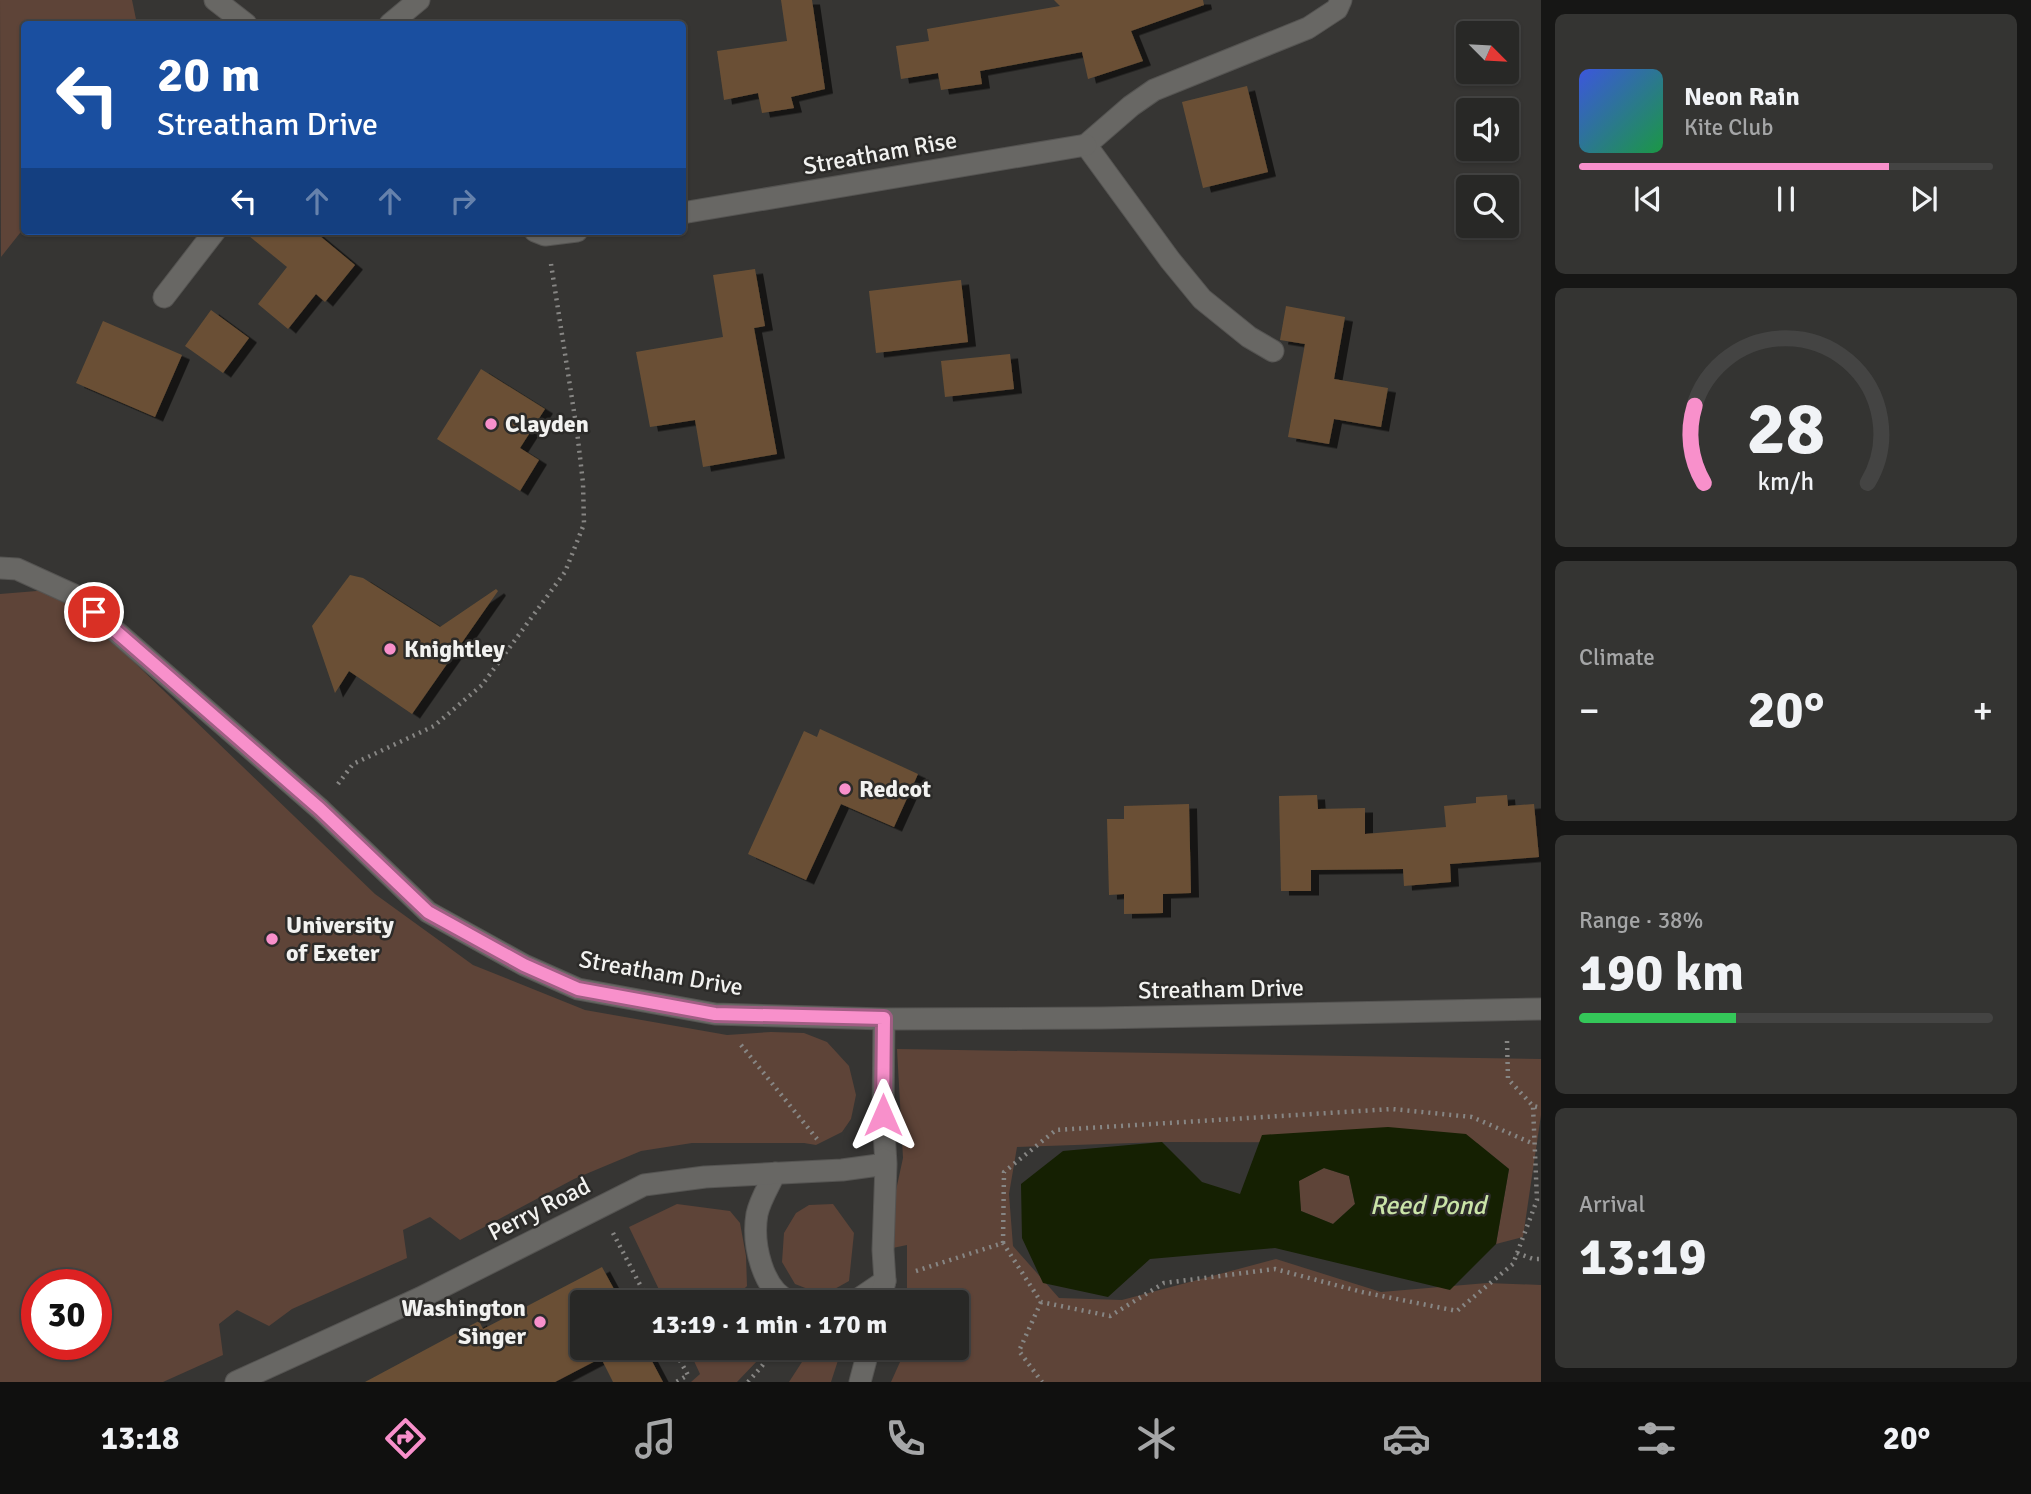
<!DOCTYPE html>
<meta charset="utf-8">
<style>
:root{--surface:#282826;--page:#343432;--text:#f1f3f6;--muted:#a5a6a7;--line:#444443;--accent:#f890cb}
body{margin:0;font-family:Signika,sans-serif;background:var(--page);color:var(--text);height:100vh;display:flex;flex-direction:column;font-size:26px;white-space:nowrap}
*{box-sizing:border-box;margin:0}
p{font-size:23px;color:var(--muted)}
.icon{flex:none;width:38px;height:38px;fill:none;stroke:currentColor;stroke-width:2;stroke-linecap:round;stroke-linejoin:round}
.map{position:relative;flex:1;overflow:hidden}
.details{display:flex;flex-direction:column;gap:14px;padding:14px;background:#161615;width:490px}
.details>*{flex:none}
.top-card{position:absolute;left:21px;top:21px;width:665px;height:214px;border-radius:7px;box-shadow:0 2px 5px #0004,0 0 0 2px var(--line);background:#1a4fa0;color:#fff;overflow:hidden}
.needle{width:46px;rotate:114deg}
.controls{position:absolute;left:1456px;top:21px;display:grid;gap:14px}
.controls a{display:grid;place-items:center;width:63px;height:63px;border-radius:7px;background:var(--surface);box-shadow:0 2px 5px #0004,0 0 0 2px var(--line);font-size:35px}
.speed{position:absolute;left:21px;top:1269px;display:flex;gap:14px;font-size:35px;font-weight:700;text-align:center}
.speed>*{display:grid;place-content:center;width:91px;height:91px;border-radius:50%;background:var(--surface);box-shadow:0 2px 5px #0004,0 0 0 2px var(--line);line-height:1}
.speed .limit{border:10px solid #d22;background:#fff;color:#111}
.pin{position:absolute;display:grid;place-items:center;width:60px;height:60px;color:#fff;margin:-30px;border:4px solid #fff;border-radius:50%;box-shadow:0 2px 7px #0007}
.me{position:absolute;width:77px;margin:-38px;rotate:0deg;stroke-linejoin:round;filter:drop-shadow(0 0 5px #0008)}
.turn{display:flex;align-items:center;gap:24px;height:147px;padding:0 21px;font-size:32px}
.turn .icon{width:91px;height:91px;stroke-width:2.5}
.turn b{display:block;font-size:49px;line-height:60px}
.lanes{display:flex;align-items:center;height:66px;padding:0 21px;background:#0003;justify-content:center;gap:35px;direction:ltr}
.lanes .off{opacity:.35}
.big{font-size:52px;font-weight:700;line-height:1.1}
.details .card{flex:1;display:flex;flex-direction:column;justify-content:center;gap:10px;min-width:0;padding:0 24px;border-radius:10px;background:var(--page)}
.details .dial{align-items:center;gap:0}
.dial svg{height:182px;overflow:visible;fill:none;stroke:var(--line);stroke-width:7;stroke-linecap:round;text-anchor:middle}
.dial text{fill:var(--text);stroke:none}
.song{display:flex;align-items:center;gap:21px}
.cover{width:84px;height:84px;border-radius:10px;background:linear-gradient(135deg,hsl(230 70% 55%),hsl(140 70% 35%))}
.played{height:7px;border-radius:4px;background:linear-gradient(90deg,var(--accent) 75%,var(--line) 75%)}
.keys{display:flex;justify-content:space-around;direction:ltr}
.heat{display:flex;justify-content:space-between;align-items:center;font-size:38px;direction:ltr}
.charge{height:10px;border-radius:5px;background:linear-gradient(90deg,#34c759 38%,var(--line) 0)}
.trip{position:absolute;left:570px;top:1290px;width:399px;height:70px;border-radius:7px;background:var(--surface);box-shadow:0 2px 5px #0004,0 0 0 2px var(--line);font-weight:700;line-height:70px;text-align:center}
.dock{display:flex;height:112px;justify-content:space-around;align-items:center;background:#10100f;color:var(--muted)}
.dock .icon{width:49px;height:49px}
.dock .current{color:var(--accent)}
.dock b{font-size:32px;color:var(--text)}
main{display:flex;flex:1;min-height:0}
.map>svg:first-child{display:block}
.green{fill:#5e4438;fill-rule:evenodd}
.water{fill:#152002;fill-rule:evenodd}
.building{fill:#6a5035;filter:url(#shadow)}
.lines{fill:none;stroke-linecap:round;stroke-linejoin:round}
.lane-casing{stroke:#555452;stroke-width:23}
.street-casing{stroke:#555452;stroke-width:23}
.path{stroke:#878684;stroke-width:4.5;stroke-dasharray:2 5;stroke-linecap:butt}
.lane{stroke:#686764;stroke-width:21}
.street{stroke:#686764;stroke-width:21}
.route-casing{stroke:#a15e84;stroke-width:18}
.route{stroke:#f890cb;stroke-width:12}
.poi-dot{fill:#f890cb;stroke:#2c2b29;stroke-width:2.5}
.labels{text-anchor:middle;stroke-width:5;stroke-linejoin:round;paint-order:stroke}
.street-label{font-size:24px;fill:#f2f2f0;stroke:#2c2b29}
.poi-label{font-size:24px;font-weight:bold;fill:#f2f2f0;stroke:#2c2b29;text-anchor:start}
.water-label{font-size:26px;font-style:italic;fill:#cae4a8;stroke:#2c2b29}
</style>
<main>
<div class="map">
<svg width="1541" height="1382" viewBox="0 0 1541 1382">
<defs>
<filter id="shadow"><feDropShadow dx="8" dy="4.5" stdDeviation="0" flood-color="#0009"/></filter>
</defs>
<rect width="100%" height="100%" fill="#363533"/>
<path class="green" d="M0,0H132L137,24H24V228L1,257Z
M49,590L82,612L375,894L473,965L585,1010L727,1035L771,1032L804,1033L827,1042L849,1066L856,1095L851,1119L842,1132L816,1145L804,1143H692L641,1151L574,1179L460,1240L430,1217L403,1230L407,1258L292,1309L269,1326L237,1310L219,1324L223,1355L163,1382H0V594ZM37,1284H96V1344H37Z
M897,1049L1541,1059V1115L1523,1237L1496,1244L1509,1169L1477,1143L1162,1142L1017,1147L1009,1194L1013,1246L1059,1298L1122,1300L1276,1259L1381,1292L1487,1283L1541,1285V1382H891L900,1362L902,1348H957V1302H907V1245L883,1250L903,1158Z
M1324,1168L1349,1176L1355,1204L1333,1224L1301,1211L1298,1181Z
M677,1204L730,1211L740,1223L746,1256L747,1286L730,1302H665L629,1227Z
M833,1204L854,1233L849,1281L831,1291H813L795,1284L782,1262L784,1233L796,1213L809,1205Z
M688,1348H764L758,1360L737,1382H691L700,1374Z
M811,1348H842L831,1382H789Z"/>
<path class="water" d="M1388,1127L1466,1134L1509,1169L1496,1244L1450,1290L1275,1248L1150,1259L1108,1297L1043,1283L1022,1238L1021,1184L1063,1151L1162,1142L1202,1182L1240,1194L1262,1135ZM1324,1168L1349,1176L1355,1204L1333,1224L1301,1211L1299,1181Z"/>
<path class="building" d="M781,0H812L825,89L791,97L794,108L762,113L758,93L724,100L717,51L787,41Z
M1054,0H1203L1204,5L1131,31L1143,61L1088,79L1082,52L980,71L982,84L941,90L938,73L901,79L896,46L929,41L927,29L1060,6Z
M1247,86L1268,172L1203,188L1182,102Z
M243,231H314L355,265L325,302L316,294L288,329L258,304L287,267Z
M755,269L765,326L754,328L777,454L703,467L695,420L650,427L636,352L723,337L713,275Z
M961,280L968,342L876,353L869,291Z
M1286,306L1345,317L1334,379L1388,388L1381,427L1334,419L1329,444L1288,437L1305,344L1280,340Z
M211,310L249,338L223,373L185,346Z
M103,321L182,355L155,417L76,383Z
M1010,354L1014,389L945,397L941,361Z
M481,369L545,409L520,448L539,460L520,491L437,439Z
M350,575L363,578L440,627L496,589L498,591L412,714L349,671L335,693L312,626Z
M820,729L918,774L894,827L841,804L806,880L748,854L804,731L817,737Z
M1317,795L1318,809L1365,808V834L1446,827L1444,806L1476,803V797L1507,795L1508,806L1534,804L1539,857L1450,864L1451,882L1404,886L1403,869L1311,870V891H1281L1279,796Z
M1189,804L1191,893L1163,894V913L1124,914V894L1109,895L1107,819H1124V806Z
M602,1267L621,1302H583V1348H645L663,1382H613L601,1358L555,1382H365L479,1321L483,1329Z"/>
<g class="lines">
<g class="lane-casing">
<path id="lane" d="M164,297L215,231
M1273,351L1249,337L1202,299L1170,260L1086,145L1131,106L1154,90L1308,28L1337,9L1341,0
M775,1173C769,1186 760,1200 757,1214C752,1243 762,1291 791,1302
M854,1302L885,1281"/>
</g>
<g class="street-casing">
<path id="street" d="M215,0L246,24
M390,24L419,0
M682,213L1086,145
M535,231L545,235L577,231
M0,568L17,569L74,595L320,809L428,912L524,965L578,989L715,1014L884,1019L1101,1018L1541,1009
M880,1302L885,1281L883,1250L886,1164L883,1115L884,1019
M236,1382L420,1298L644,1185L705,1177L842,1170L886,1164
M860,1382L869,1348"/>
</g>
<path class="path" d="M338,784L353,764L434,726L482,685L565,572L584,524L583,483L577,431L551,264
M1507,1041L1508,1079L1533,1106L1541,1108
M741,1045L817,1139
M613,1233L649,1302
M1003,1243L1004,1172L1056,1130L1392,1109L1472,1117L1534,1144
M1517,1253L1533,1259H1541
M916,1271L1003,1243L1041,1302L1110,1316L1164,1283L1275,1269L1362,1292L1457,1311L1513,1264L1537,1200L1533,1106
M1041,1302L1019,1351L1042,1382
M673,1348L688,1375L676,1382
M748,1382L762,1366L773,1348"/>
<use href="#lane" class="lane"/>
<use href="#street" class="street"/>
</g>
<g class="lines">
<g class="route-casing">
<path id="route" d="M94,612L320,809L428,912L524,965L578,989L715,1014L884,1018L883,1115"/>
</g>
<use href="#route" class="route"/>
</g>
<g class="poi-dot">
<circle cx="491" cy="424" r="7"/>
<circle cx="390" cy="649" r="7"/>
<circle cx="845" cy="789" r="7"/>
<circle cx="272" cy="939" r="7"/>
<circle cx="540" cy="1322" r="7"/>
</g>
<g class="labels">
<g class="street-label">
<text transform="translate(880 153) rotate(-10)" y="8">Streatham Rise</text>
<text transform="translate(661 973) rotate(10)" y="8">Streatham Drive</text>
<text transform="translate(1221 989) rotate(-1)" y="8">Streatham Drive</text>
<text transform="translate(539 1209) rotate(-27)" y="8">Perry Road</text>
</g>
<g class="poi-label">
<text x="505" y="432">Clayden</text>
<text x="404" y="657">Knightley</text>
<text x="859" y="797">Redcot</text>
<text x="286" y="933">University<tspan x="286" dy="28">of Exeter</tspan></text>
<text x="526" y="1316" text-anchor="end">Washington<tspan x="526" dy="28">Singer</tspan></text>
</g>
<g class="water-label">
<text x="1428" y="1214">Reed Pond</text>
</g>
</g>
</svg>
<div class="controls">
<a><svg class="needle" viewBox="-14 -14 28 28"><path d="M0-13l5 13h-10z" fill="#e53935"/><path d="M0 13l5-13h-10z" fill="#a5a6a7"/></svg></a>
<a><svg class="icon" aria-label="sound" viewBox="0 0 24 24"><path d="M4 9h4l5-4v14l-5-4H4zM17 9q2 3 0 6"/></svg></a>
<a><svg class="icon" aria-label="search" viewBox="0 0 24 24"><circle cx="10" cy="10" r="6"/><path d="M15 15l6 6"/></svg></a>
</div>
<div class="speed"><div class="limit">30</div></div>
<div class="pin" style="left:94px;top:612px;background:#d93025"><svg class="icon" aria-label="arrive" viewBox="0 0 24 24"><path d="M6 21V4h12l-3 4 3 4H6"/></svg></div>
<svg class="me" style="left:883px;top:1115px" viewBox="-20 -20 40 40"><path d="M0-17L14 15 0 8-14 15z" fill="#f890cb" stroke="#fff" stroke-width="4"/></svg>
<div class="trip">13:19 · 1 min · 170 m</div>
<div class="top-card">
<div class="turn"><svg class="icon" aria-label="left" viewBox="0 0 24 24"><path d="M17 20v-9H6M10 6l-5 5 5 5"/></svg><div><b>20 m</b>Streatham Drive</div></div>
<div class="lanes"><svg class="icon" aria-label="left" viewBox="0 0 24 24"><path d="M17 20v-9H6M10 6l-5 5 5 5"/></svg><svg class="icon off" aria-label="ahead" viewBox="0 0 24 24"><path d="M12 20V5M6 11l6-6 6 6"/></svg><svg class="icon off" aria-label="ahead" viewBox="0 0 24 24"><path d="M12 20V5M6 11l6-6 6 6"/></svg><svg class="icon off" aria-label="right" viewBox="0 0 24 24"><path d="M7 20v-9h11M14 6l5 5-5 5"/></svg></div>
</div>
</div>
<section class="details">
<div class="card">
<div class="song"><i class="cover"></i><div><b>Neon Rain</b><p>Kite Club</p></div></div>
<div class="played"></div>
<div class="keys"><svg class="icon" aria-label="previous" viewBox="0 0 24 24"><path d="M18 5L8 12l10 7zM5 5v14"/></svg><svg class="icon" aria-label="pause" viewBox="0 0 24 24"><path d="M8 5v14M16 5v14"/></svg><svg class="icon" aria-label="next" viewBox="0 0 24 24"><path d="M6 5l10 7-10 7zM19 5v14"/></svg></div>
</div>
<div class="card dial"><svg viewBox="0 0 100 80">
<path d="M14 69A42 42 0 1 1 86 69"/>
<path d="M14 69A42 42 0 0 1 10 35" stroke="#f890cb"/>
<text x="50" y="56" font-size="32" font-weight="700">28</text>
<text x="50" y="72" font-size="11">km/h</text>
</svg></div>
<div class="card"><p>Climate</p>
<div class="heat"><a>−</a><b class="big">20°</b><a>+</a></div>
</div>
<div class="card"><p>Range · 38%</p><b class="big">190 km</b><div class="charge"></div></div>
<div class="card"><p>Arrival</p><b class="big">13:19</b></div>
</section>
</main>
<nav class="dock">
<b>13:18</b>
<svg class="icon current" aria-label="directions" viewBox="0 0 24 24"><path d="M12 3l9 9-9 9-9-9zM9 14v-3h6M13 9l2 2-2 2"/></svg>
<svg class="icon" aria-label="music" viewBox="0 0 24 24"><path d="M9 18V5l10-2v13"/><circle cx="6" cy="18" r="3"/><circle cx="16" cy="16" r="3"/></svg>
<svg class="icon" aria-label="phone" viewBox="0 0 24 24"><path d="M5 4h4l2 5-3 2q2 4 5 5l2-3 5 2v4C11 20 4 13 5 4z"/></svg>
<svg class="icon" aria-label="climate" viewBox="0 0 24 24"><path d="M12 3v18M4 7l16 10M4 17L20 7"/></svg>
<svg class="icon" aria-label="car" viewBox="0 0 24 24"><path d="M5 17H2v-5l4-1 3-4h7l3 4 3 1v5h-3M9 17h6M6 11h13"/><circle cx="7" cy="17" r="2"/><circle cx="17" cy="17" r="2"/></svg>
<svg class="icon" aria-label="filters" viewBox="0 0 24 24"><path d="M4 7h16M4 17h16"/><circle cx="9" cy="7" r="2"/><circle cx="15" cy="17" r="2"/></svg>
<b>20°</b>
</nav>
